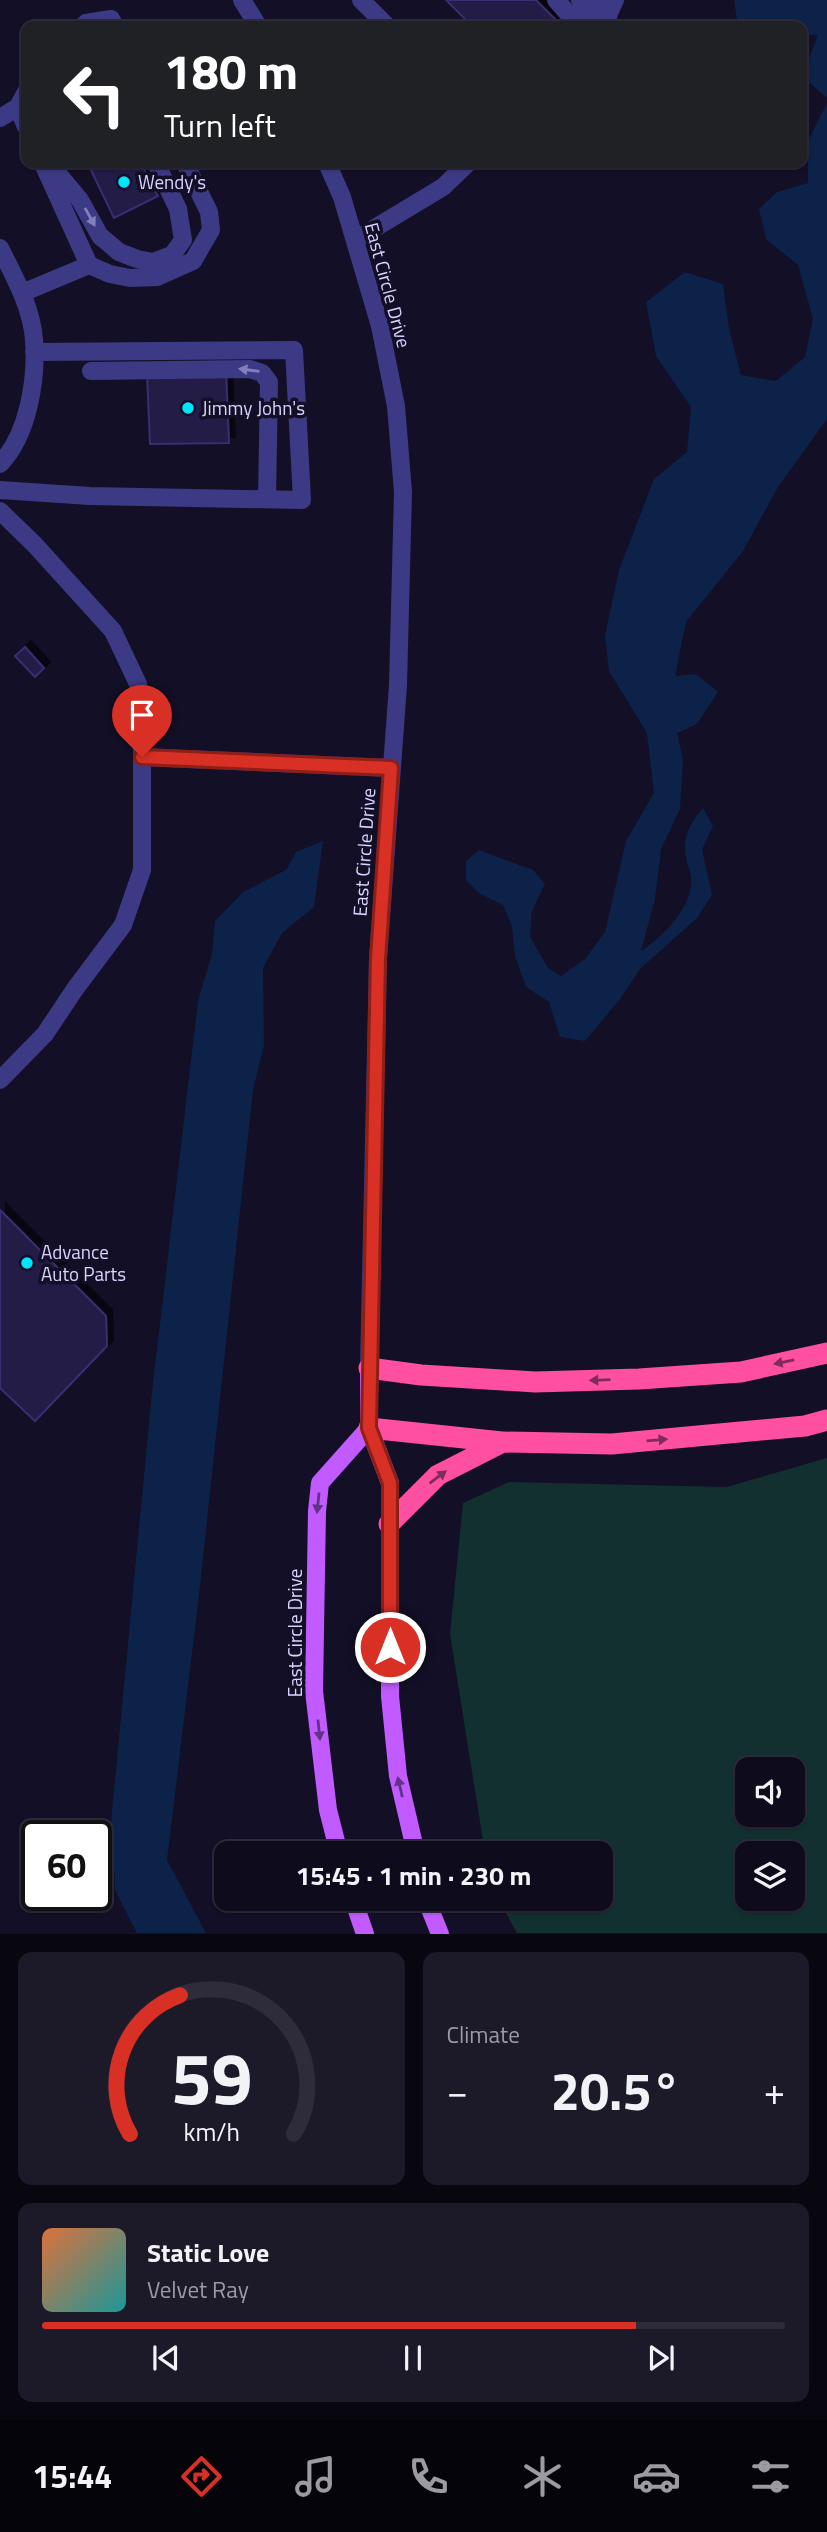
<!DOCTYPE html>
<meta charset="utf-8">
<style>
:root{--surface:#0e0b1c;--page:#1c1929;--text:#f1f3f6;--muted:#9b9ba3;--line:#2e2b3b;--accent:#d93025}
body{margin:0;font-family:"Titillium Web",sans-serif;background:var(--page);color:var(--text);height:100vh;display:flex;flex-direction:column;font-size:26px;white-space:nowrap}
*{box-sizing:border-box;margin:0}
p{font-size:23px;color:var(--muted)}
.icon{flex:none;width:38px;height:38px;fill:none;stroke:currentColor;stroke-width:2;stroke-linecap:round;stroke-linejoin:round}
.map{position:relative;height:1934px;overflow:hidden}
.sheet{display:flex;flex-direction:column;gap:18px;padding:18px;background:#08060f;flex:1}
.sheet>*{flex:none}
.hud{position:absolute;left:21px;top:21px;width:786px;height:147px;border-radius:14px;box-shadow:0 2px 5px #0004,0 0 0 2px var(--line);background:#202124;color:#fff;overflow:hidden}
.controls{position:absolute;left:735px;top:1757px;display:grid;gap:14px}
.controls a{display:grid;place-items:center;width:70px;height:70px;border-radius:14px;background:var(--surface);box-shadow:0 2px 5px #0004,0 0 0 2px var(--line);font-size:35px}
.speed{position:absolute;left:21px;top:1820px;display:flex;gap:14px;font-size:35px;font-weight:700;text-align:center}
.speed>*{display:grid;place-content:center;width:91px;height:91px;border-radius:50%;background:var(--surface);box-shadow:0 2px 5px #0004,0 0 0 2px var(--line);line-height:1}
.speed .limit{border:4px solid #111;border-radius:10px;background:#fff;color:#111}
.pin{position:absolute;display:grid;place-items:center;width:60px;height:60px;color:#fff;margin:-72px -30px;border-radius:50% 50% 50% 0;rotate:-45deg;box-shadow:0 0 7px #0007}
.pin .icon{rotate:45deg}
.me{position:absolute;width:77px;margin:-38px;rotate:0deg;stroke-linejoin:round;filter:drop-shadow(0 0 5px #0008)}
.turn{display:flex;align-items:center;gap:24px;height:147px;padding:0 28px;font-size:32px}
.turn .icon{width:91px;height:91px;stroke-width:2.5}
.turn b{display:block;font-size:49px;line-height:60px}
.big{font-size:52px;font-weight:700;line-height:1.1}
.sheet .tile{flex:1;display:flex;flex-direction:column;justify-content:center;gap:10px;min-width:0;padding:0 24px;border-radius:14px;background:var(--page)}
.sheet .dial{align-items:center;gap:0}
.dial svg{height:182px;overflow:visible;fill:none;stroke:var(--line);stroke-width:7;stroke-linecap:round;text-anchor:middle}
.dial text{fill:var(--text);stroke:none}
.song{display:flex;align-items:center;gap:21px}
.cover{width:84px;height:84px;border-radius:10px;background:linear-gradient(135deg,hsl(20 70% 55%),hsl(180 70% 35%))}
.played{height:7px;border-radius:4px;background:linear-gradient(90deg,var(--accent) 80%,var(--line) 80%)}
.keys{display:flex;justify-content:space-around;direction:ltr}
.heat{display:flex;justify-content:space-between;align-items:center;font-size:38px;direction:ltr}
.sheet .tiles{flex:1;display:grid;gap:18px;grid-template-columns:1fr 1fr}
.tile:last-child{grid-column:span 2}
.trip{position:absolute;left:214px;top:1841px;width:399px;height:70px;border-radius:14px;background:var(--surface);box-shadow:0 2px 5px #0004,0 0 0 2px var(--line);font-weight:700;line-height:70px;text-align:center}
.tabs{display:flex;height:112px;justify-content:space-around;align-items:center;background:#06040b;color:var(--muted)}
.tabs .icon{width:49px;height:49px}
.tabs .active{color:var(--accent)}
.tabs b{font-size:32px;color:var(--text)}
.map>svg:first-child{display:block}
.green{fill:#12302f;fill-rule:evenodd}
.water{fill:#0c2248}
.building{fill:#241b47;stroke:#3b2d73;stroke-width:2;filter:url(#shadow)}
.lines{fill:none;stroke-linecap:round;stroke-linejoin:round}
.minor{stroke:#3d3a85;stroke-width:18}
.major{stroke:#c25bff;stroke-width:18}
.highway{stroke:#ff4fa3;stroke-width:21}
.oneway{fill:#837fbc}
.oneway2{fill:#7d2c5e}
.oneway3{fill:#623188}
.route-casing{stroke:#8d1f18;stroke-width:18}
.route{stroke:#d93025;stroke-width:12}
.poi-dot{fill:#00e5ff;stroke:#130f26;stroke-width:2.5}
.labels{text-anchor:middle;stroke-width:7;stroke-linejoin:round;paint-order:stroke}
.poi-label{font-size:19px;fill:#d9d4ff;stroke:#130f26;text-anchor:start}
.street-label{font-size:19px;fill:#d9d4ff;stroke:#130f26}
</style>
<div class="map">
<svg width="827" height="1934" viewBox="0 0 827 1934">
<defs>
<filter id="shadow"><feDropShadow dx="6" dy="-6" stdDeviation="0" flood-color="#0009"/></filter>
</defs>
<rect width="100%" height="100%" fill="#130f26"/>
<path class="green" d="M827,1458V1933H517L498,1899H600V1853H485L450,1634L463,1503L509,1482L727,1487ZM747,1769H793V1815H747ZM747,1853H793V1899H747Z"/>
<path class="water" d="M734,0H827V98L802,76L818,35L802,34V26H738Z
M827,103V419L778,487L743,551L686,622L675,676L696,674L718,692L697,724L677,733L683,760L680,809L661,849L655,899L641,951C662,937 690,910 691,883C692,876 689,868 687,862C681,838 689,825 703,808L713,826L702,850L712,895L697,918L640,969L620,999L585,1041L560,1037L549,1002L526,987L515,956L512,927L503,905L479,893L466,880V861L479,850L533,870L545,884L532,911L530,937L548,968L561,976L585,959L605,932L626,841L654,793L647,733L609,671L605,635L619,570L654,479L687,452L691,407L656,356L646,302L685,272L723,284L729,329L741,375L776,381L805,357L813,319L798,265L766,239L759,209L777,192L808,183V141Z
M323,841L314,907L282,933L263,968L264,1045L253,1090L199,1595L167,1860L206,1933H137L115,1890L111,1822L152,1392L198,1001L212,954L215,921L243,892L286,870L296,852Z"/>
<path class="building" d="M446,0H536L559,23L556,26H472Z
M78,163H141L158,196L114,218L88,164L81,168Z
M226,371L229,443L150,444L147,373Z
M25,647L44,668L35,677L15,656Z
M0,1210L106,1316L107,1346L35,1421L0,1388Z"/>
<g class="lines">
<path class="minor" d="M242,0L258,26
M361,0L387,26
M556,0L579,26
M580,0L603,26
M596,0L609,14
M83,26L86,23L111,19L115,26
M603,26L615,0
M18,107L26,127
M0,118L18,107L26,92
M49,163L80,200L100,236L119,252L137,259L153,262L172,255L183,240L178,209L156,163
M327,163L342,197L380,326L396,406L403,492L398,685L378,959L369,1368
M44,166L89,265
M355,240L443,187L468,163
M0,248C14,276 32,308 34,340C37,380 28,435 0,464
M22,293L89,265L110,274L130,278L157,277L193,261L211,230L209,212L185,163
M91,371L250,369L262,373L269,382L267,499
M0,490L90,496L302,500L294,350L34,352
M0,511L35,545L113,631L138,684L142,717V870L123,925L75,989L45,1034L0,1080
M142,757L391,768"/>
<path class="major" d="M369,1368V1428L390,1483V1696L398,1776L416,1853
M339,1853L328,1810L314,1691L317,1511L320,1483L369,1428
M353,1899L365,1934
M426,1899L440,1934"/>
<path class="highway" d="M369,1368L421,1375L535,1382L639,1379L741,1372L827,1353
M369,1428L502,1442
M389,1524L438,1475L503,1442L612,1444L805,1426L827,1420"/>
</g>
<defs><path id="oneway-solid" d="M-6-.8H1V-3.2L6.5 0L1 3.2V.8H-6Z" transform="scale(1.75)"/></defs>
<g class="oneway">
<use href="#oneway-solid" transform="translate(90 217) rotate(61)"/>
<use href="#oneway-solid" transform="translate(249 370) rotate(-172)"/>
</g>
<g class="oneway2">
<use href="#oneway-solid" transform="translate(784 1362) rotate(168)"/>
<use href="#oneway-solid" transform="translate(600 1380) rotate(178)"/>
<use href="#oneway-solid" transform="translate(657 1440) rotate(-5)"/>
<use href="#oneway-solid" transform="translate(438 1477) rotate(-37)"/>
</g>
<g class="oneway3">
<use href="#oneway-solid" transform="translate(318 1503) rotate(96)"/>
<use href="#oneway-solid" transform="translate(319 1730) rotate(84)"/>
<use href="#oneway-solid" transform="translate(400 1787) rotate(-103)"/>
</g>
<g class="lines">
<g class="route-casing">
<path id="route" d="M142,757L391,768L378,959L369,1428L390,1483V1647"/>
</g>
<use href="#route" class="route"/>
</g>
<g class="poi-dot">
<circle cx="124" cy="182" r="7"/>
<circle cx="188" cy="408" r="7"/>
<circle cx="27" cy="1263" r="7"/>
</g>
<g class="labels">
<g class="poi-label">
<text x="138" y="189">Wendy's</text>
<text x="202" y="415">Jimmy John's</text>
<text x="41" y="1259">Advance<tspan x="41" dy="22">Auto Parts</tspan></text>
</g>
<g class="street-label">
<text transform="translate(388 285) rotate(75)" y="7">East Circle Drive</text>
<text transform="translate(364 852) rotate(-86)" y="7">East Circle Drive</text>
<text transform="translate(295 1633) rotate(-90)" y="7">East Circle Drive</text>
</g>
</g>
</svg>
<div class="controls">
<a><svg class="icon" aria-label="sound" viewBox="0 0 24 24"><path d="M4 9h4l5-4v14l-5-4H4zM17 9q2 3 0 6"/></svg></a>
<a><svg class="icon" aria-label="layers" viewBox="0 0 24 24"><path d="M12 4l9 5-9 5-9-5zM3 14l9 5 9-5"/></svg></a>
</div>
<div class="speed"><div class="limit">60</div></div>
<div class="pin" style="left:142px;top:757px;background:#d93025"><svg class="icon" aria-label="arrive" viewBox="0 0 24 24"><path d="M6 21V4h12l-3 4 3 4H6"/></svg></div>
<svg class="me" style="left:390px;top:1647px" viewBox="-20 -20 40 40"><circle r="17" fill="#d93025" stroke="#fff" stroke-width="3"/><path d="M0-11L8 9 0 5-8 9z" fill="#fff"/></svg>
<div class="trip">15:45 · 1 min · 230 m</div>
<div class="hud">
<div class="turn"><svg class="icon" aria-label="left" viewBox="0 0 24 24"><path d="M17 20v-9H6M10 6l-5 5 5 5"/></svg><div><b>180 m</b>Turn left</div></div>
</div>
</div>
<section class="sheet">
<div class="tiles">
<div class="tile dial"><svg viewBox="0 0 100 80">
<path d="M14 69A42 42 0 1 1 86 69"/>
<path d="M14 69A42 42 0 0 1 36 8" stroke="#d93025"/>
<text x="50" y="56" font-size="32" font-weight="700">59</text>
<text x="50" y="72" font-size="11">km/h</text>
</svg></div>
<div class="tile"><p>Climate</p>
<div class="heat"><a>−</a><b class="big">20.5°</b><a>+</a></div>
</div>
<div class="tile">
<div class="song"><i class="cover"></i><div><b>Static Love</b><p>Velvet Ray</p></div></div>
<div class="played"></div>
<div class="keys"><svg class="icon" aria-label="previous" viewBox="0 0 24 24"><path d="M18 5L8 12l10 7zM5 5v14"/></svg><svg class="icon" aria-label="pause" viewBox="0 0 24 24"><path d="M8 5v14M16 5v14"/></svg><svg class="icon" aria-label="next" viewBox="0 0 24 24"><path d="M6 5l10 7-10 7zM19 5v14"/></svg></div>
</div>
</div>
</section>
<nav class="tabs">
<b>15:44</b>
<svg class="icon active" aria-label="directions" viewBox="0 0 24 24"><path d="M12 3l9 9-9 9-9-9zM9 14v-3h6M13 9l2 2-2 2"/></svg>
<svg class="icon" aria-label="music" viewBox="0 0 24 24"><path d="M9 18V5l10-2v13"/><circle cx="6" cy="18" r="3"/><circle cx="16" cy="16" r="3"/></svg>
<svg class="icon" aria-label="phone" viewBox="0 0 24 24"><path d="M5 4h4l2 5-3 2q2 4 5 5l2-3 5 2v4C11 20 4 13 5 4z"/></svg>
<svg class="icon" aria-label="climate" viewBox="0 0 24 24"><path d="M12 3v18M4 7l16 10M4 17L20 7"/></svg>
<svg class="icon" aria-label="car" viewBox="0 0 24 24"><path d="M5 17H2v-5l4-1 3-4h7l3 4 3 1v5h-3M9 17h6M6 11h13"/><circle cx="7" cy="17" r="2"/><circle cx="17" cy="17" r="2"/></svg>
<svg class="icon" aria-label="filters" viewBox="0 0 24 24"><path d="M4 7h16M4 17h16"/><circle cx="9" cy="7" r="2"/><circle cx="15" cy="17" r="2"/></svg>
</nav>
